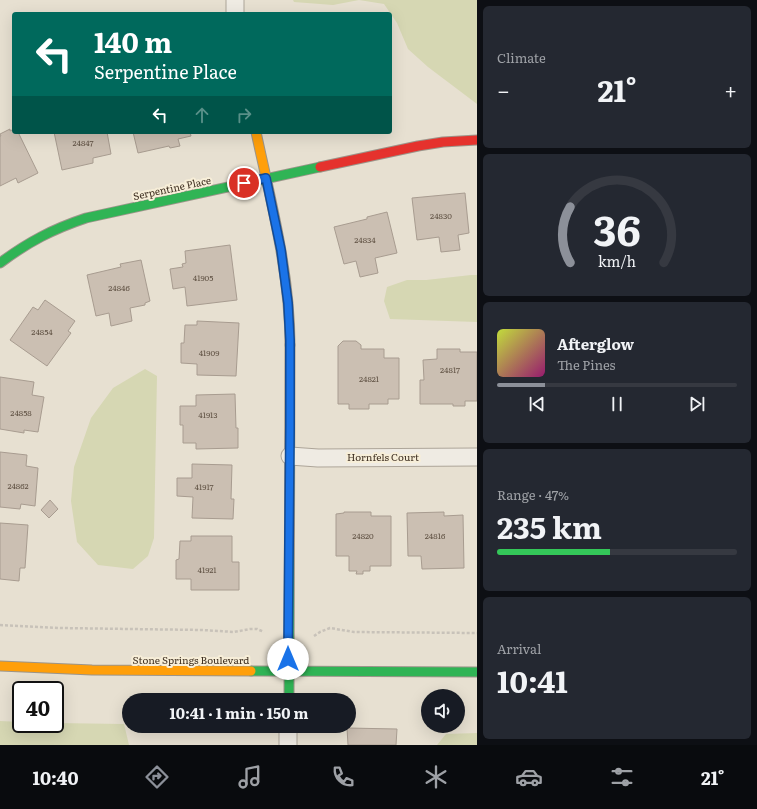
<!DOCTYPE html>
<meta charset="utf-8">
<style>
:root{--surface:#171b24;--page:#242831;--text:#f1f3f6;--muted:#9ea1a6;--line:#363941;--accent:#8c9099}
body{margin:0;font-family:Literata,serif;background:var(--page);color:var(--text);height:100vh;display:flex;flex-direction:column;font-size:15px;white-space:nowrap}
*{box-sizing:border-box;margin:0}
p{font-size:13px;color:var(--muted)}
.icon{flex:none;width:22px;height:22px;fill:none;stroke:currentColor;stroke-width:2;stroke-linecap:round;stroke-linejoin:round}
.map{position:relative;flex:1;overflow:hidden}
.side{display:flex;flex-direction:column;gap:6px;padding:6px;background:#0d0f14;width:280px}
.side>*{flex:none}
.top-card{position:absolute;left:12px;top:12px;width:380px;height:122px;border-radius:4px;box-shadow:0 4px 16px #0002;background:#00695c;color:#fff;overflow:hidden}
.tools{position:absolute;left:421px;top:689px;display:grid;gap:8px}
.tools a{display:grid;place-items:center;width:44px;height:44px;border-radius:50%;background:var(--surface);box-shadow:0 4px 16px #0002;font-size:20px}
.speed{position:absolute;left:12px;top:681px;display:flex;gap:8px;font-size:20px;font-weight:700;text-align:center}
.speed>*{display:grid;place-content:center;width:52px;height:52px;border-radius:50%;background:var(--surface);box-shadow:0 4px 16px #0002;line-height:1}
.speed .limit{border:2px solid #111;border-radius:6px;background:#fff;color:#111}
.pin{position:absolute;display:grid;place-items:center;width:34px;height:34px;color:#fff;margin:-17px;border:2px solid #fff;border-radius:50%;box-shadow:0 1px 4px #0007}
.me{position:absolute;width:44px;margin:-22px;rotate:0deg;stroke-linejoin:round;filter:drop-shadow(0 0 3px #0008)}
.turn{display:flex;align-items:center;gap:14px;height:84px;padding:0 16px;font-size:18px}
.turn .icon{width:52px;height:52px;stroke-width:2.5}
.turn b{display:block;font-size:28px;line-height:34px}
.lanes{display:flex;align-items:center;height:38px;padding:0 16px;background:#0003;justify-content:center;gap:20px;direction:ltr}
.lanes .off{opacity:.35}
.big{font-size:30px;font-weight:700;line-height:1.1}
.side .widget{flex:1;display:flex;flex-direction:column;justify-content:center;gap:6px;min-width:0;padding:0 14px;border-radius:6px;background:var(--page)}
.side .dial{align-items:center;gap:0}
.dial svg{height:104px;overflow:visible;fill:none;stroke:var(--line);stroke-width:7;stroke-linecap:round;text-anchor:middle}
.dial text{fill:var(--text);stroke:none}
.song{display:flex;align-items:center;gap:12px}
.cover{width:48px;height:48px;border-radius:6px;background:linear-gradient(135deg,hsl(70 70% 55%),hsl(320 70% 35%))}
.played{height:4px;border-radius:2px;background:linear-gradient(90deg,var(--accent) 20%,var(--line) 20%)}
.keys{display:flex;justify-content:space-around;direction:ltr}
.heat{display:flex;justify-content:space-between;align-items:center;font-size:22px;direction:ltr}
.charge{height:6px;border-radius:3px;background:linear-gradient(90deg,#34c759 47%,var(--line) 0)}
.trip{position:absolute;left:122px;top:693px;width:234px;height:40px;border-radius:20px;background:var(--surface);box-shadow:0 4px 16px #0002;font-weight:700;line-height:40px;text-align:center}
.tabs{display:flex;height:64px;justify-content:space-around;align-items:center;background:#090b0e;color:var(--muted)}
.tabs .icon{width:28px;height:28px}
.tabs .on{color:var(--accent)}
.tabs b{font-size:18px;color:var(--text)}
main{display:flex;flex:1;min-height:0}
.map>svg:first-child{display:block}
.green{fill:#d6d7b3}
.building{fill:#cbbfb2;stroke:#a89c90}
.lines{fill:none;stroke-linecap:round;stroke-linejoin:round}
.street-casing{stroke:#ada599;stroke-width:19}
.fast-casing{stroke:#9c958a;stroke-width:11}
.slow-casing{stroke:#9c958a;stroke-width:11}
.jam-casing{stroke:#9c958a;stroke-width:11}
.path{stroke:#c8c2b9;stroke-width:2.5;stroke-dasharray:3 2;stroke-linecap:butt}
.street{stroke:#efebe3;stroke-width:17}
.fast{stroke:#30b455;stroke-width:9}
.slow{stroke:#ff9f0a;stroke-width:9}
.jam{stroke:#e5322d;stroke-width:9}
.route-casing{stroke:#114b97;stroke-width:10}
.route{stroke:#1a73e8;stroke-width:7}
.labels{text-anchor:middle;stroke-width:4;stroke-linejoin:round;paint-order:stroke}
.number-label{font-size:8px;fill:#605244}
.street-label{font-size:10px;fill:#3d2e20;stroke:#f7eed8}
</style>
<main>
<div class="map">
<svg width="477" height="745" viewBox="0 0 477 745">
<rect width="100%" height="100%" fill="#e7e0d1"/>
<path class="green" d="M293,0H477V104L428,67L408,49L397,23L384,4L359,0L333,5L294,2Z
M471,275H477V322L390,319L384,301L387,287L407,280H426Z
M145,369L157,376L154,538L148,556L133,569L98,565L77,542L71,501L74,467L91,418L113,388Z
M0,721L21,722V724H55V723L124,724L129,745H0Z
M477,733V745H437L446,734Z"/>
<path class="building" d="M10,129V131L14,129V132H18L38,173L18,183L16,178L0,186V136H1L0,134Z
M54,132H107L111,154L93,158V163L62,170Z
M133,132H190L191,136L178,139L180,146L170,148L169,146L138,153Z
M465,193L469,233L458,235L460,250L441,252L439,237L417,240L412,198Z
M387,212L397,253L375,258L378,273L360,277L356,261L344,264L334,227L367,219V217Z
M230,245L237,300L187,306L185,287L173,289L170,269L183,267L182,264L186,263L185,251Z
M141,260L150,301L145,303V305L130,308L132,321L111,326L109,313L96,316L87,275L121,267L120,264Z
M45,300L75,321L68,331L71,333L47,366L10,340L33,307L38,310Z
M197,321L239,323L236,376L197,375V364L181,363V343H184L185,325H197Z
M343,341H356L361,345V349H384V358H399V399H388V404H369V409H349V404H338V346Z
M437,349H460V352H477V401H465V406H453V404H420V380H424L423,360L437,359Z
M0,377L34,382L32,395L44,397L38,432L24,430V433L0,429Z
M235,394L236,428H238V448L196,449V443H183V425H180V406H196V395Z
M0,452L27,455L26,466L38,468L35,506L21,504L20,509L0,507Z
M192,464L232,465L231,499H234L233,519L192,518L193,497L177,496V478H192Z
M50,500L58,509L49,518L41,510Z
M344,512H371V516H391V566H370V571H363V574H356L357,571H349V556H336V514L344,513Z
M444,512V516L463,515L464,568L422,569L421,556H408L407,513Z
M0,523L28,525L25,568H20L19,581L0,579Z
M191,536H232V562H239V590H191V579H176V560L179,559L180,541H191Z
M347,728L397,729L396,745H348Z"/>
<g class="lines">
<g class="street-casing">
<path id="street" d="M235,0V14
M290,456L318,458L477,457
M288,745V726"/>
</g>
<g class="fast-casing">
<path id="fast" d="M0,263C28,242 53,229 86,218L320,167
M251,671L477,672
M289,700L290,345"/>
</g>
<g class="slow-casing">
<path id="slow" d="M256,132C271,202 290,273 290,345
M0,666L92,670L251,671"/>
</g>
<g class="jam-casing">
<path id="jam" d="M320,167L418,146L443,142L477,140"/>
</g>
<path class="path" d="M0,625L60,628L202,630L234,632L250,629H257L264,632
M314,636L320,632L330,628L354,632L477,633"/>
<use href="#street" class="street"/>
<use href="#fast" class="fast"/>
<use href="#slow" class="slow"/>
<use href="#jam" class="jam"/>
</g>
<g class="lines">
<g class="route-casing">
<path id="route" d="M244,183L266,178L281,250L288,303L290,340V427L288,659"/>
</g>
<use href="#route" class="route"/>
</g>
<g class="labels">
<g class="number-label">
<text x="83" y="146">24847</text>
<text x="441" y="219">24830</text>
<text x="365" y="243">24834</text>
<text x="203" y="281">41905</text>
<text x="119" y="291">24846</text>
<text x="42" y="335">24854</text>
<text x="209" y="356">41909</text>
<text x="450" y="373">24817</text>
<text x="369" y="382">24821</text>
<text x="21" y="416">24858</text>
<text x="208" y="418">41913</text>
<text x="18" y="489">24862</text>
<text x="204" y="490">41917</text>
<text x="363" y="539">24820</text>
<text x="435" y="539">24816</text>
<text x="207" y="573">41921</text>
</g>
<g class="street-label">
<text transform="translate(172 188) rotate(-12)" y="4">Serpentine Place</text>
<text x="383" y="461">Hornfels Court</text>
<text x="191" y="664">Stone Springs Boulevard</text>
</g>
</g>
</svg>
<div class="tools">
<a><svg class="icon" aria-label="sound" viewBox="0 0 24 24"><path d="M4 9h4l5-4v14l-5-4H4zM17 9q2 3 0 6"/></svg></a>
</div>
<div class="speed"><div class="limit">40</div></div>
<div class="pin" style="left:244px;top:183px;background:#d93025"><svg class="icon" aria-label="arrive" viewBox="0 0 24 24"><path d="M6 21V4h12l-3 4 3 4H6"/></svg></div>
<svg class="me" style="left:288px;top:659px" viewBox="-20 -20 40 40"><circle r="19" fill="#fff"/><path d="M0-13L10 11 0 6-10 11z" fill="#1a73e8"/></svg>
<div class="trip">10:41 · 1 min · 150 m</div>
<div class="top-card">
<div class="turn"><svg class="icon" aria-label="left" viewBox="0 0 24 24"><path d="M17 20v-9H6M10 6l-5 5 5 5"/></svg><div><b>140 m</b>Serpentine Place</div></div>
<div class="lanes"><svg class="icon" aria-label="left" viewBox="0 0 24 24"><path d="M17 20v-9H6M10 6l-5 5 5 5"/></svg><svg class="icon off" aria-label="ahead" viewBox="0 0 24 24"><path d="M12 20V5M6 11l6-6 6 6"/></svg><svg class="icon off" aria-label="right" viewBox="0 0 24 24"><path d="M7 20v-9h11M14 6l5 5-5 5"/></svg></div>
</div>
</div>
<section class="side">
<div class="widget"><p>Climate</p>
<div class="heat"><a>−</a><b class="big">21°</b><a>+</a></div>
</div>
<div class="widget dial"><svg viewBox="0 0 100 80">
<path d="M14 69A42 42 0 1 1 86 69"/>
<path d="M14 69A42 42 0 0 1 14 26" stroke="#8c9099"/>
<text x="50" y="56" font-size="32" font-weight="700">36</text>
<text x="50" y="72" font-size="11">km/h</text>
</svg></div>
<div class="widget">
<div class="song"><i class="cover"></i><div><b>Afterglow</b><p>The Pines</p></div></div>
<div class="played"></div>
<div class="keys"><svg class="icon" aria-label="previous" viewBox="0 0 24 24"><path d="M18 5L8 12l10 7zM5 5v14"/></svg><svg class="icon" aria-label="pause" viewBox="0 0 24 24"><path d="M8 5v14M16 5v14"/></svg><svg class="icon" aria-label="next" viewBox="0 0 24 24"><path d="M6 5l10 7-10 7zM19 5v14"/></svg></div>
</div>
<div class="widget"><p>Range · 47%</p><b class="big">235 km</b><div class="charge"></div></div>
<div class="widget"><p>Arrival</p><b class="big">10:41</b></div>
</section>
</main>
<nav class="tabs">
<b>10:40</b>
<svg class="icon on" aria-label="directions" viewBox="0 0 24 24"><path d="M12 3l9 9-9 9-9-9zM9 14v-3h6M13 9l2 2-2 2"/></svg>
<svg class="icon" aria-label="music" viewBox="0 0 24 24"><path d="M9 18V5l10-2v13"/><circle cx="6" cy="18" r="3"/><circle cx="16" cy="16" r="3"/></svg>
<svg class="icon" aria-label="phone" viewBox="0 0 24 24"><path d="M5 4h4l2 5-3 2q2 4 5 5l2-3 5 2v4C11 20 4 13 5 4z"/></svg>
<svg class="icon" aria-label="climate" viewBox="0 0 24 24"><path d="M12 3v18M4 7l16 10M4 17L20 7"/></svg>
<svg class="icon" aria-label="car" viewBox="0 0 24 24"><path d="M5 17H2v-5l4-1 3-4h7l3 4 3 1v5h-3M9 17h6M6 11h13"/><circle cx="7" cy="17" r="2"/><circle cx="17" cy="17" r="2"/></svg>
<svg class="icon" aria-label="filters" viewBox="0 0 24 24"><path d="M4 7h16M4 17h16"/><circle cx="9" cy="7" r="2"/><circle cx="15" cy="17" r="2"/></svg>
<b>21°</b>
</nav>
